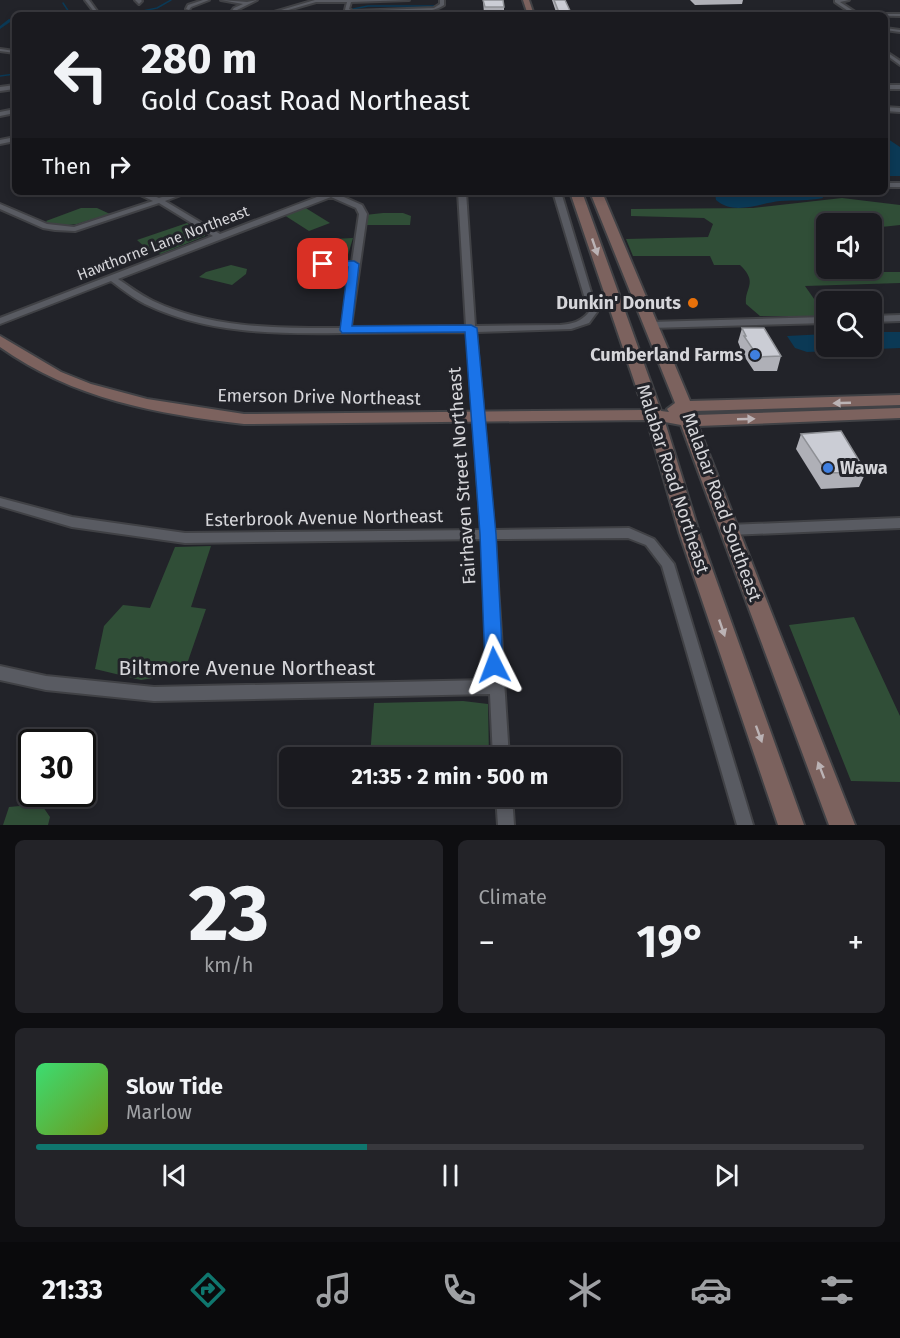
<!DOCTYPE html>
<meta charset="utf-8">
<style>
:root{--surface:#1a1a1f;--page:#232328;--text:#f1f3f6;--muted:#9fa1a4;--line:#38383d;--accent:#0f766e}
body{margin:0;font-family:"Fira Sans",sans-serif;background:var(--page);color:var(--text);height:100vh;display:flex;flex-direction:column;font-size:22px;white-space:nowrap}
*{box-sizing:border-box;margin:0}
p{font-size:20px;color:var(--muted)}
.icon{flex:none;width:33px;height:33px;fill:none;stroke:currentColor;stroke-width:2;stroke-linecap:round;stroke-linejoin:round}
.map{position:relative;height:825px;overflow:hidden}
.sheet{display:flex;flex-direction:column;gap:15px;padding:15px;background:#0e0e11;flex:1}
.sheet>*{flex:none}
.banner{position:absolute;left:12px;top:12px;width:876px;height:183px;border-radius:9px;box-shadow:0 3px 9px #0003,0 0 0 2px var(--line);background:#1a1a1f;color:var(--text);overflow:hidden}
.controls{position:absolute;left:816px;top:213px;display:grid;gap:12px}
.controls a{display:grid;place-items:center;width:66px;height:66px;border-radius:9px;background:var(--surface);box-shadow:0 3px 9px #0003,0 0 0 2px var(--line);font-size:30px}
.speed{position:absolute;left:18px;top:729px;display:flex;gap:12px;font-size:30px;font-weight:700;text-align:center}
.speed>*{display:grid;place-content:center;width:78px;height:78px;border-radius:50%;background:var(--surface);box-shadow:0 3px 9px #0003,0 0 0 2px var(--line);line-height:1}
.speed .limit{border:3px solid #111;border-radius:9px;background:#fff;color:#111}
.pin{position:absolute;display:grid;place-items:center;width:51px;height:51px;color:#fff;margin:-26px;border-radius:12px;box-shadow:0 3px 9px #0006}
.me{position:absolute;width:66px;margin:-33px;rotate:357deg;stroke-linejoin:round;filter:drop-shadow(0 0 4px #0008)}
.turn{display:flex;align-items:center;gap:21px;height:126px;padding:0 30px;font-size:27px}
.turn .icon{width:78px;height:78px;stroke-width:2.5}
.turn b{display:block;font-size:42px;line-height:51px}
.then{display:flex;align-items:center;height:57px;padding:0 30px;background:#0003;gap:12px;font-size:22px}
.big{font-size:45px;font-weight:700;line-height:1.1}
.sheet .tile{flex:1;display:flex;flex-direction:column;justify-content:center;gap:9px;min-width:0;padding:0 21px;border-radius:9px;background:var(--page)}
.sheet .dial{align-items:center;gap:0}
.dial b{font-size:78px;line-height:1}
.song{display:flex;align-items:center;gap:18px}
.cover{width:72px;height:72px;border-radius:9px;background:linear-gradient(135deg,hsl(140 70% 55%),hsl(80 70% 35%))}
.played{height:6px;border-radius:3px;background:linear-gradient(90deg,var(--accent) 40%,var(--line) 40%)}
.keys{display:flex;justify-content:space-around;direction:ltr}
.heat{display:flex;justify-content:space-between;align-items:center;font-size:33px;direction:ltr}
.sheet .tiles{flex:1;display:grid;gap:15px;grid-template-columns:1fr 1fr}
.tile:last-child{grid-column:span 2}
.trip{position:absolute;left:279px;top:747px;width:342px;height:60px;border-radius:9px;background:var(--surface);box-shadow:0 3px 9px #0003,0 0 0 2px var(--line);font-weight:700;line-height:60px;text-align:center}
.menu{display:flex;height:96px;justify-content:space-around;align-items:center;background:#0a0a0c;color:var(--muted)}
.menu .icon{width:42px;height:42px}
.menu .on{color:var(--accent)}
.menu b{font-size:27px;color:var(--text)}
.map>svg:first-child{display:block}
.green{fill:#304e37}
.water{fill:#0b3955}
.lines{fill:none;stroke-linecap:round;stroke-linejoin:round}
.stream{stroke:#0b3955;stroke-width:1.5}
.canal{fill:#0b3955;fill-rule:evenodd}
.street-casing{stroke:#404145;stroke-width:4}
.secondary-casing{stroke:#404145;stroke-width:4}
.street{fill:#595b62;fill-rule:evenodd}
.secondary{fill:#7c625e;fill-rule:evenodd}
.wall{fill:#afb0b7}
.building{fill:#cbcdd5;stroke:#8e9095;stroke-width:1.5}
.oneway{fill:#bbb3b5}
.route{fill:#1a73e8;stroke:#114b97;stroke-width:1.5}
.food-dot{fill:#e8710a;stroke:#222329;stroke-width:2}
.shop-dot{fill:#3f7fe0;stroke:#222329;stroke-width:2}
.labels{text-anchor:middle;stroke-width:6;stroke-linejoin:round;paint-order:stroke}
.far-street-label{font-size:15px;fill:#d6d6da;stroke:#222329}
.poi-label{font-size:18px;font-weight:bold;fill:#d6d6da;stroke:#222329;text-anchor:end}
.street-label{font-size:18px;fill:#d6d6da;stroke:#222329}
.near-street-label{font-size:21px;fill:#d6d6da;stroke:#222329}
</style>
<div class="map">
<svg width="900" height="825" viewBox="0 0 900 825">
<rect width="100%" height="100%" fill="#222329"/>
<path class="green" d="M842,198L900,205V225L872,228V224H826V268H872V256L883,272H900V283L805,286L826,316H760L746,304C744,288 759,283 740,265H714L710,256H633L626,239L708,237L713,224L704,218L631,216V209L753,208Z
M304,207L330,223L309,231L284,215Z
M81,208H97L110,214L77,224L51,227L46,221Z
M383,213H403L411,216L410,225H364L365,215Z
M187,223L204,232L205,236L161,254L147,249L137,240Z
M353,238L347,258L333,260L309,255L314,240Z
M231,265L247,269L246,274L232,285L199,277L206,272Z
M211,546L191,607L206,609L188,661L165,676L141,680L95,669L104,626L123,605L150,608L175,547Z
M854,617L900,716V782L851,781L789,625Z
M463,701L488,704L489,757H370L374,703Z
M41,804L50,817L48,825H3L9,807Z"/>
<path class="water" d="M885,137L900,147V176H885Z
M821,192L823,198C809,201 795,200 780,201C760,203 734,216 716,200L715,193Z
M872,332H900V348L807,352L795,348L787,336L826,334V346H872Z"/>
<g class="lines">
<path class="stream" d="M63,3L69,12L67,13
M353,9L368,6H438
M61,15L65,13
M124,15L157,8L171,0
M0,76L15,74"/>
<path class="canal" d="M9,19L13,20L0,29V26Z"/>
<g class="street-casing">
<path id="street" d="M85,0H89L99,14L92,15L95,13Z
M135,0H141L142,1L139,4Z
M203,0H209L191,7L189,10L186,9L188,5Z
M221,0L247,2L257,0L237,10L235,12L237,15H233L231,12L234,8L243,4Z
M315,0H409L351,2L349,9L353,11L434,8L440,4V0H444V5C427,17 375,13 353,13L345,10L347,2H316L271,15H264Z
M835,0H849L840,2L858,14H900V16L854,15L835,2Z
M885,28L900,30V32L885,30Z
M0,49L15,51V53L0,51Z
M885,51L900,61V65L885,54Z
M15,85V89L0,91V87Z
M885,85H900V89H885Z
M885,107L900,108V112L885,111Z
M15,109V113L0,116V112Z
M15,137V141L0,144V140Z
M885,183H900V187H885Z
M134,192H144L159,198L178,192H189L165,201L220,234L330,192H340L337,194L362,205L367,214L351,327L466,326L458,192H466L475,326L560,325C572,324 581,322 589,312L553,192H561L597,312L589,323L571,329L476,332L494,530L629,528L654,539L674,564L753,825H737L662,566L646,545L628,538L495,539L509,758H493L490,694L154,701L46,690L0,680V666L46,676L154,687L489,680L482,539L185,543L72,527L0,506V498L72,517L185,533L481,530L467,332C425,332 384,333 343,333C276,334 207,334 145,304C133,298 122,289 111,281L0,324V318L213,236L159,203L75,231L55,230L43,228L0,209V204L47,224L74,227L153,201ZM331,197L356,208L359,214L352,262H306L302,264L306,266H351L342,328C277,328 213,329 153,301C140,295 129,286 118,279Z
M900,315V321L872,322V316Z
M826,317V323L651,328L646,325L651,322Z
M900,518V528L729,535L725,533L723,530L725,527L729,525Z
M496,796H512L514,825H498Z"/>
</g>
<g class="secondary-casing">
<path id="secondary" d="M523,0H529L534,15H528Z
M570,192H582L661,411L669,412L667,409L675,403L590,192H602L690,401L900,395V405L694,411L695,415L900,408V418L698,426L855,825H829L681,425L665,422L699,532L804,825H778L679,532L647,420L244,424C157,414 73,399 0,347V336L61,372L91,384L147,399L244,414L644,410Z"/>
</g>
<use href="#street" class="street"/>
<use href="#secondary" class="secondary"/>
</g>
<path class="wall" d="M483,0L504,7V14H484Z
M552,0H565L572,15H557Z
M690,0H743L742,4L695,5Z
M742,328L781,356L777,371H754L740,350V347L738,342Z
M801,434L866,472L859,487L821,489L796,449Z"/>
<path class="building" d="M483,0H503L504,7H485Z
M554,0H565L572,15H560Z
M742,328H764L781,356L758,357L744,336H746Z
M841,431L866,472L827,473L801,434Z"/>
<defs><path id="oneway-solid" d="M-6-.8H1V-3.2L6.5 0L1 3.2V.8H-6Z" transform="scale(1.5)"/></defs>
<g class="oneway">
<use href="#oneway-solid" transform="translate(595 247) rotate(71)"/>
<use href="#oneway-solid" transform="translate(842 403) rotate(178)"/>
<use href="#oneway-solid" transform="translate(746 419) rotate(-2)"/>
<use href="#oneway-solid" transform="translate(722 628) rotate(71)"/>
<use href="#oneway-solid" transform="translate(759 734) rotate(70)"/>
<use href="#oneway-solid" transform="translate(821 770) rotate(-111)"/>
</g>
<path class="route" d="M354,261L359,264L352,326L471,325L477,328L496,534L503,665L501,671L494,673L487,671L485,665L480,534L465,332L342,333L340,330L348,267H323L318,264L323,261Z"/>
<circle class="food-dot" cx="693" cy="303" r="6"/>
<g class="shop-dot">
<circle cx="755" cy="355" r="6"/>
<circle cx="828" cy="468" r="6"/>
</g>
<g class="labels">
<g class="far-street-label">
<text transform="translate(163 243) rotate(-21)" y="5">Hawthorne Lane Northeast</text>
</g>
<g class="poi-label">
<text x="681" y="309">Dunkin' Donuts</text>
<text x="743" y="361">Cumberland Farms</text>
<text x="840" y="474" text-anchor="start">Wawa</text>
</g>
<g class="street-label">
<text transform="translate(319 397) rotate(1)" y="6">Emerson Drive Northeast</text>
<text transform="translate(462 476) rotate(-94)" y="6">Fairhaven Street Northeast</text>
<text transform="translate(673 479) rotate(72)" y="6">Malabar Road Northeast</text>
<text transform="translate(722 507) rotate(70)" y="6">Malabar Road Southeast</text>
<text transform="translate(324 518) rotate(-1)" y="6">Esterbrook Avenue Northeast</text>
</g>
<g class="near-street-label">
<text x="247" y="675">Biltmore Avenue Northeast</text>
</g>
</g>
</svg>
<div class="controls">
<a><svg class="icon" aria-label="sound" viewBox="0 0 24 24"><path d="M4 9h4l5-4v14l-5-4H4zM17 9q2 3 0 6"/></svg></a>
<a><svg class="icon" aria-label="search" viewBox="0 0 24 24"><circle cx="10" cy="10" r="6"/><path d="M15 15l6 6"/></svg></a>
</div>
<div class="speed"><div class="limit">30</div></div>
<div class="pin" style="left:323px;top:264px;background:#d93025"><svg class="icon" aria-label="arrive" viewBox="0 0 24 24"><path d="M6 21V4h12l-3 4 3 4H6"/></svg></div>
<svg class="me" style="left:494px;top:665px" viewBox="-20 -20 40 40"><path d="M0-17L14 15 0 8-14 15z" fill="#1a73e8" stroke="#fff" stroke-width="4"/></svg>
<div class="trip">21:35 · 2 min · 500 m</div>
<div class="banner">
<div class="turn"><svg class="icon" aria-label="left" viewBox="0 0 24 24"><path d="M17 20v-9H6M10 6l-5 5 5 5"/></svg><div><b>280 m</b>Gold Coast Road Northeast</div></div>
<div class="then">Then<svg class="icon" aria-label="right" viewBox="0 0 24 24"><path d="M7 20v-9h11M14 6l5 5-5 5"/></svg></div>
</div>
</div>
<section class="sheet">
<div class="tiles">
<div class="tile dial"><b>23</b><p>km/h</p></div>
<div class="tile"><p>Climate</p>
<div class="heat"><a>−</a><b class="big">19°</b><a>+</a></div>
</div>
<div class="tile">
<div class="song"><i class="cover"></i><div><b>Slow Tide</b><p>Marlow</p></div></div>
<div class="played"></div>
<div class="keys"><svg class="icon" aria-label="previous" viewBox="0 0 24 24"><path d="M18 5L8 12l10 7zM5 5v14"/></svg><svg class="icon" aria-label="pause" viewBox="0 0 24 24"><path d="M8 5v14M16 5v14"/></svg><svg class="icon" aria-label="next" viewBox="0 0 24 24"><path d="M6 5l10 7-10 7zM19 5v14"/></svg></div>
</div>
</div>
</section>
<nav class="menu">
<b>21:33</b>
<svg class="icon on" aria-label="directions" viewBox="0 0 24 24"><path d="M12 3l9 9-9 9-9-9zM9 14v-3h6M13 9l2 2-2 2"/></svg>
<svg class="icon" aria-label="music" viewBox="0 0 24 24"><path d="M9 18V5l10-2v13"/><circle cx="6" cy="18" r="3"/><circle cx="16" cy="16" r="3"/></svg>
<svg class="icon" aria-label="phone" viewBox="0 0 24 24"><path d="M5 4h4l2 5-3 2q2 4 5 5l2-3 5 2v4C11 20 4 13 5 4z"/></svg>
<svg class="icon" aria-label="climate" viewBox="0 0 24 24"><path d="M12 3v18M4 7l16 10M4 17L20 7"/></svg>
<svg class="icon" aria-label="car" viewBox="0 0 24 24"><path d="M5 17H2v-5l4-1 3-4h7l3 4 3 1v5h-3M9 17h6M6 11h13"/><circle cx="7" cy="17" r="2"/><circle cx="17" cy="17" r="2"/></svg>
<svg class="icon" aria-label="filters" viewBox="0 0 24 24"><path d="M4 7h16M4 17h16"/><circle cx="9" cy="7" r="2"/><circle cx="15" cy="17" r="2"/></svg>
</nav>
